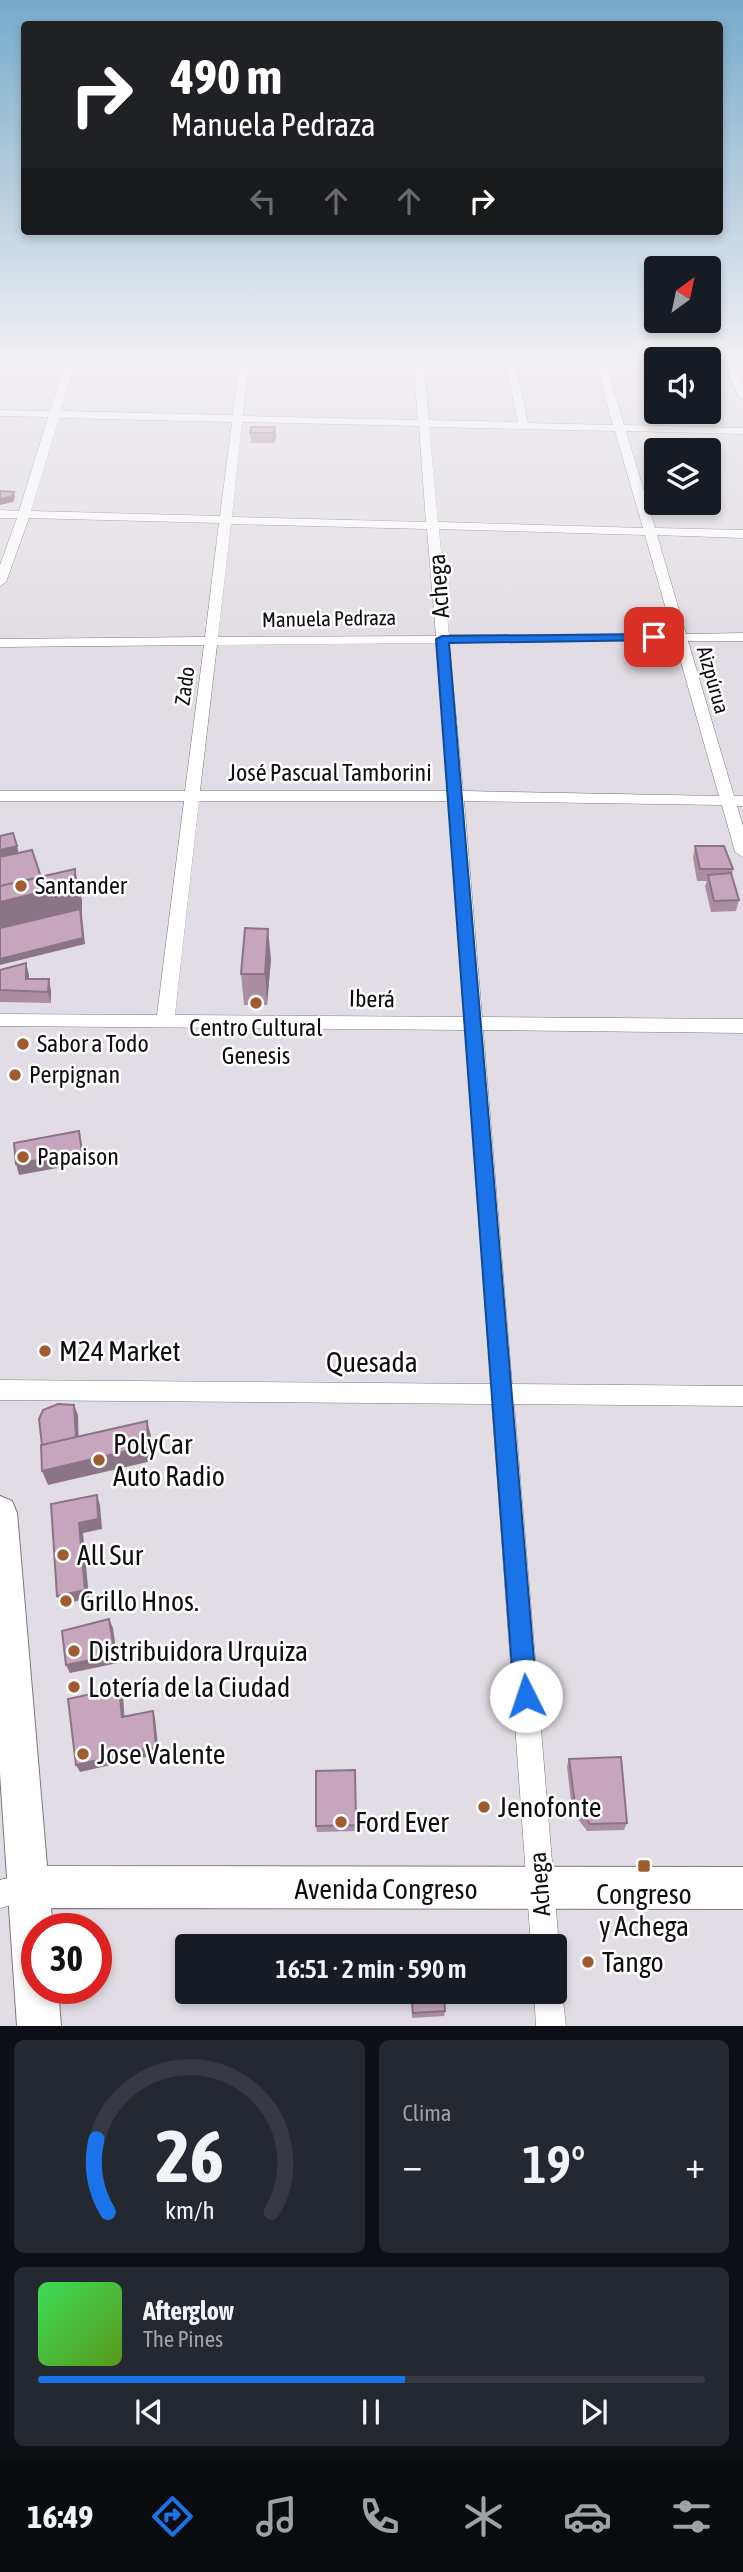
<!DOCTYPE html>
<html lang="es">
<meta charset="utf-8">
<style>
:root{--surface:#171b24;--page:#242831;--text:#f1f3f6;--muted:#9ea1a6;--line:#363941;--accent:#1a73e8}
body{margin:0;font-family:"Asap Condensed",sans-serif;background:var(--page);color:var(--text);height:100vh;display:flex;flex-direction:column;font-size:26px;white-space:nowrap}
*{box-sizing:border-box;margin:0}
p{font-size:23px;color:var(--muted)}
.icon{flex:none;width:38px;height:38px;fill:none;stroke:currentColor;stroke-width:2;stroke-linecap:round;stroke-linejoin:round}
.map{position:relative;height:2026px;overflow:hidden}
.details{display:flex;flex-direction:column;gap:14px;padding:14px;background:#0d0f14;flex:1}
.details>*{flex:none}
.top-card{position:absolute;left:21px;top:21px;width:702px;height:214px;border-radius:7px;box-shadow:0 4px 10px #0003;background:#202124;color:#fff;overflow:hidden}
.needle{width:46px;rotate:33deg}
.buttons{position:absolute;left:644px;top:256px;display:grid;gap:14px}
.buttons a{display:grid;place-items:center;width:77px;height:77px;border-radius:7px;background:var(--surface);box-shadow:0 4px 10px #0003;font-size:35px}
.speed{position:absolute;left:21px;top:1913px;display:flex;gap:14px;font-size:35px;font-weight:700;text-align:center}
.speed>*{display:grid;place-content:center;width:91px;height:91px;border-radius:50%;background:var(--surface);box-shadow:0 4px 10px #0003;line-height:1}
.speed .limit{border:10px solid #d22;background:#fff;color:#111}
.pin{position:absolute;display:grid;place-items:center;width:60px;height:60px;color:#fff;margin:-30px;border-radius:14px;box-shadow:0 4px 10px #0006}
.me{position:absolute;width:77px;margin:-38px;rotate:356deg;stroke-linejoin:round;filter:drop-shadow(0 0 5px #0008)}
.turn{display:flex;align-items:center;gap:24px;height:147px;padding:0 35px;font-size:32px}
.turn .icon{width:91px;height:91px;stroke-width:2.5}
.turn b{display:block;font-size:49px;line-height:60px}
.lanes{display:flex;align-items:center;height:66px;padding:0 35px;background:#0003;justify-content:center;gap:35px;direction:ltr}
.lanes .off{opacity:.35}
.big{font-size:52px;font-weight:600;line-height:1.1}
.details .tile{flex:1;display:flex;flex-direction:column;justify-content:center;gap:10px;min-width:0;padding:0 24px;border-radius:10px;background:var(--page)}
.details .dial{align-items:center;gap:0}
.dial svg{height:182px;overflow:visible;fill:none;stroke:var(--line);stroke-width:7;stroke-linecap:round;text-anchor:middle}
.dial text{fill:var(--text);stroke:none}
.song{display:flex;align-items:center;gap:21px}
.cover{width:84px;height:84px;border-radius:10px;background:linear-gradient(135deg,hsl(130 70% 55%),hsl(90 70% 35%))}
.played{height:7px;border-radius:4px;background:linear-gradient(90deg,var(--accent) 55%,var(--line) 55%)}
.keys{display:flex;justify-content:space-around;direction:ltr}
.heat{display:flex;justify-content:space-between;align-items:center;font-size:38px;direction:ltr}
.details .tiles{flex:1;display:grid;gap:14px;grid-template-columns:1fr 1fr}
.tile:last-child{grid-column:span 2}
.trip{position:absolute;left:175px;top:1934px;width:392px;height:70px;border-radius:7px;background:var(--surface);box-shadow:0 4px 10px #0003;font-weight:600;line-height:70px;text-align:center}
.dock{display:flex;height:112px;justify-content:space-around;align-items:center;background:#090b0e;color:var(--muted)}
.dock .icon{width:49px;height:49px}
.dock .selected{color:var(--accent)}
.dock b{font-size:32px;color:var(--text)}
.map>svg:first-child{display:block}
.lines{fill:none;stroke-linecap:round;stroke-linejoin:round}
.minor-casing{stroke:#7d787f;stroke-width:1}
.secondary-casing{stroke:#7d787f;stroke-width:2}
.minor{fill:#fff;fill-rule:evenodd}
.secondary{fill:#fff;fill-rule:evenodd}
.wall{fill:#ab8ea2}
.shaded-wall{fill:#8b7484}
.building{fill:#c7a5bc;stroke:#8b7484;stroke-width:2}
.route{fill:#1a73e8;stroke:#114b97;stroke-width:2}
.poi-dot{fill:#a05b30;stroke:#fff;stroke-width:2.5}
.labels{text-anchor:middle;stroke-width:5;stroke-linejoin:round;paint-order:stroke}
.far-street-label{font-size:21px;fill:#0f0d0f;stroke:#fff}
.street-label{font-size:24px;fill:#0f0d0f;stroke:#fff}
.poi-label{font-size:24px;fill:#0f0d0f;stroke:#fff;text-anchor:start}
.near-poi-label{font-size:28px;fill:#0f0d0f;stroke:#fff;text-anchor:start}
.near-street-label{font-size:28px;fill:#0f0d0f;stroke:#fff}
</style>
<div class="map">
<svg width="743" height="2026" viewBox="0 0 743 2026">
<rect width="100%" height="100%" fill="#e2dde4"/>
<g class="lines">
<g class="minor-casing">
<path id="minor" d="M67,357H77L61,411L233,415L240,357H250L243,416L418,420L413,357H423L429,420L518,422L504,357H514L528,423L613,425L594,357H604L624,425L743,428V434L626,431L655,528L743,530V538L657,535L686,634L743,633V641H688L734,796H743V806H737L743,826V857L735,852L722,805L464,801L482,1017L743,1019V1033L483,1030L512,1384L743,1386V1406L514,1404L559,1946L555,1956V1946H531L492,1404L0,1400V1380L491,1384L465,1030L0,1026V1014L157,1015L184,801H0V791H185L204,645L0,647V639L205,637L219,523L29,518L6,582L0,586V565L17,518H0V510L19,511L48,417L0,416V410L50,411ZM59,418L232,422L220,516L31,511ZM242,422L419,426L426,522L232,517ZM429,427L615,431L643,528L438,522ZM231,524L427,529L436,636L218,637ZM439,529L645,535L673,634L449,635ZM675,641L719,796L463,791L449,643ZM436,643L448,791H200L217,645ZM199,801H449L464,1017L175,1015Z
M721,357H731L743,384V399L738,396Z
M30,1873L40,1877L44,1887L40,1897L0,1908V1880Z
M555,1980L562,1992L566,2026H536L534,1992H555Z"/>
</g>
<g class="secondary-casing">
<path id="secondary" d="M0,1496L12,1501L17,1513L47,1866L743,1867V1909L51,1908L53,1928H37V1988H58L61,2026H17L0,1773Z"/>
</g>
<use href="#minor" class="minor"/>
<use href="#secondary" class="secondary"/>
</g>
<path class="wall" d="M275,427L276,437L274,443H251L250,433Z
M695,846L733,869L732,875L739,900L736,911L711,912L705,886L707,881H697L693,858Z
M271,959L267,1005H244L241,974Z
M26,963L29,979L51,991V1003L0,1002V970Z
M569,1759L627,1823L624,1830L587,1831L572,1811L567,1766Z
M355,1770L356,1831L317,1832L316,1826Z
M411,1992H444L445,2011L444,2016L412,2018Z"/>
<path class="shaded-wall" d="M275,427L276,437L274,443L273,433Z
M14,492L15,497L13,502L0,505V499Z
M17,846L20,858L0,863V850Z
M75,869L82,900V915L85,944L0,965V890Z
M268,929L271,959L267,1005L265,974Z
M26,963L29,975V990L26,979Z
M49,979L51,991V1003L48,992Z
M79,1131L85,1163L19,1175L16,1164Z
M74,1405L78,1415L79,1453L47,1460Z
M147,1421L151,1436L152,1461L48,1485L42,1471Z
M97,1495L100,1505L102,1529L83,1533L89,1598L61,1605L57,1596L79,1523Z
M109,1619L113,1628L118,1663L70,1673L66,1665Z
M119,1688L123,1696L125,1725L122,1717Z
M153,1711L155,1718L159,1754L80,1772L76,1765Z"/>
<path class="building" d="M251,427H275L273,433H250Z
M0,492V491L14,492L12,496L0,499Z
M13,833L17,846L0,850V836Z
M695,846H724L733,869H700Z
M32,850L41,877L0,886V857Z
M75,869V884L0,902V886Z
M731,873L739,900L714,901L708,875Z
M80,909L83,938L0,959V928Z
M245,928L268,929L265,974H241Z
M26,963V979H49L48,992L0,990V970Z
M79,1131L82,1152L16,1164L14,1143Z
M58,1404L74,1405L76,1437L42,1445L39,1419L43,1410Z
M147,1421L148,1446L42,1471L41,1445Z
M97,1495L98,1519L79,1523L85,1590L57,1596L51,1504Z
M109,1619L115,1655L66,1665L62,1631Z
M119,1688L122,1717L153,1711L156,1747L76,1765L68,1699Z
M621,1757L627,1823L590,1824L575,1804L569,1759Z
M355,1770L356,1825L316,1826V1771Z
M411,1992H444L445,2011L413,2013Z"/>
<linearGradient id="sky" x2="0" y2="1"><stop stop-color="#76aaca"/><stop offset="0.56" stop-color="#f2f0f3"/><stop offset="1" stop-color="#f2f0f3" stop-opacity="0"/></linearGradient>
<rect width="743" height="640" fill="url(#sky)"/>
<path class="route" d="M654,634L658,635V640L449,643L537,1696L534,1704L526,1708L517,1704L514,1696L436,639L442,636Z"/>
<g class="poi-dot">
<circle cx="21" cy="886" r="7"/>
<circle cx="256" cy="1003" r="7"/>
<circle cx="23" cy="1044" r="7"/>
<circle cx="15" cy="1075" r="7"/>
<circle cx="23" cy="1157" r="7"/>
<circle cx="45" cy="1351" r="7"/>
<circle cx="99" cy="1460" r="7"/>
<circle cx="63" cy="1555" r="7"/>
<circle cx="66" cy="1601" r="7"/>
<circle cx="74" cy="1651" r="7"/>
<circle cx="74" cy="1687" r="7"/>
<circle cx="83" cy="1754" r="7"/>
<circle cx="484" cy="1807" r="7"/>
<circle cx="341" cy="1822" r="7"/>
<rect x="637" y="1859" width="14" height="14" rx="3.5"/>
<circle cx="588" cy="1962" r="7"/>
</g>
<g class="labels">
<g class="far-street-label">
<text transform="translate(329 619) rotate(-1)" y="7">Manuela Pedraza</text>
<text transform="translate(713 680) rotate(74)" y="7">Aizpúrua</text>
<text transform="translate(185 686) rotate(-82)" y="7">Zado</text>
</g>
<g class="street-label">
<text transform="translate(439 586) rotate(-94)" y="8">Achega</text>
<text x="330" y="781">José Pascual Tamborini</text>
<text transform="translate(372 999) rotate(1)" y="8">Iberá</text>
<text transform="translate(540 1884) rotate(-94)" y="8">Achega</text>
</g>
<g class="poi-label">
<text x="35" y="894">Santander</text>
<text x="256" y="1036" text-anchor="middle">Centro Cultural<tspan x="256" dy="28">Genesis</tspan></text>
<text x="37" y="1052">Sabor a Todo</text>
<text x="29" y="1083">Perpignan</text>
<text x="37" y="1165">Papaison</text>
</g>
<g class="near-poi-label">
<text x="59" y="1361">M24 Market</text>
<text x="113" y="1454">PolyCar<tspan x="113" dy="32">Auto Radio</tspan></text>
<text x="77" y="1565">All Sur</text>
<text x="80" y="1611">Grillo Hnos.</text>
<text x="88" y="1661">Distribuidora Urquiza</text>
<text x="88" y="1697">Lotería de la Ciudad</text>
<text x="97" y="1764">Jose Valente</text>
<text x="498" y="1817">Jenofonte</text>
<text x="355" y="1832">Ford Ever</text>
<text x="644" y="1904" text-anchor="middle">Congreso<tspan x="644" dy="32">y Achega</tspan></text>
<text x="602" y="1972">Tango</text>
</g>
<g class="near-street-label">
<text x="372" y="1372">Quesada</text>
<text x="386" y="1899">Avenida Congreso</text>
</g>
</g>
</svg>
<div class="buttons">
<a><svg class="needle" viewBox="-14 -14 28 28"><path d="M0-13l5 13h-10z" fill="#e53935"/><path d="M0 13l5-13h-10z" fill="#9ea1a6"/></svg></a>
<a><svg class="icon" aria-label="sound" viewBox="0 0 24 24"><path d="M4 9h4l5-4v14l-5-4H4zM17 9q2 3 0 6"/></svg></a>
<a><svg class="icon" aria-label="layers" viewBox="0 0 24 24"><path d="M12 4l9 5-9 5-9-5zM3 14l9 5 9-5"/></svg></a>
</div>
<div class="speed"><div class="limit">30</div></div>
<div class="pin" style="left:654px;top:637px;background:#d93025"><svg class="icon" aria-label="arrive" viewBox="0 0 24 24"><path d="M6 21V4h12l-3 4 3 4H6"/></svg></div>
<svg class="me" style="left:526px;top:1696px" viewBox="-20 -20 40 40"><circle r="19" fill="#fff"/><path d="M0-13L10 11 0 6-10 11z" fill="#1a73e8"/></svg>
<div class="trip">16:51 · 2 min · 590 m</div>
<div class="top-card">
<div class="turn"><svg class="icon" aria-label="right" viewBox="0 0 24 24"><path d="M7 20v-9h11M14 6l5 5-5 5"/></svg><div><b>490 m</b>Manuela Pedraza</div></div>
<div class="lanes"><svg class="icon off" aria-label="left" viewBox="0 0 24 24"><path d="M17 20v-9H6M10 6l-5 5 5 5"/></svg><svg class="icon off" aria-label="ahead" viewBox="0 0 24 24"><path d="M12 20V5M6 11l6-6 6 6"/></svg><svg class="icon off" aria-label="ahead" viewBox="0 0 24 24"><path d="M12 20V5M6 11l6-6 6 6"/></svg><svg class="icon" aria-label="right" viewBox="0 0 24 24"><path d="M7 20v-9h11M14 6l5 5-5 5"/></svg></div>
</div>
</div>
<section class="details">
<div class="tiles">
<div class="tile dial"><svg viewBox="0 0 100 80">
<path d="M14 69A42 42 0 1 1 86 69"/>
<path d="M14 69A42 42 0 0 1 9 37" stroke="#1a73e8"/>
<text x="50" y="56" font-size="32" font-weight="700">26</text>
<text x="50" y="72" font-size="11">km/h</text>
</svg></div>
<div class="tile"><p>Clima</p>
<div class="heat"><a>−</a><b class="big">19°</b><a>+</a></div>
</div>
<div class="tile">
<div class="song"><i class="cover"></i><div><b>Afterglow</b><p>The Pines</p></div></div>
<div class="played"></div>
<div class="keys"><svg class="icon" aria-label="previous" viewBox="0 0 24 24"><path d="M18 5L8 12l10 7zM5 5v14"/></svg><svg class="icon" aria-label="pause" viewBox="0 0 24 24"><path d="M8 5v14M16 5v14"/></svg><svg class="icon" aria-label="next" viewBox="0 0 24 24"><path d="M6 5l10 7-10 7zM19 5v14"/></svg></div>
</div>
</div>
</section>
<nav class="dock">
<b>16:49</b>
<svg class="icon selected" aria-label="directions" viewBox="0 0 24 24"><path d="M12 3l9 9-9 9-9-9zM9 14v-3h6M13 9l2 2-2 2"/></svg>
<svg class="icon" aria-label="music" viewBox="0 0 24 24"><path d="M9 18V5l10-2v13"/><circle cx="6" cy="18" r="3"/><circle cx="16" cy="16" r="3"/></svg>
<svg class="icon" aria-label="phone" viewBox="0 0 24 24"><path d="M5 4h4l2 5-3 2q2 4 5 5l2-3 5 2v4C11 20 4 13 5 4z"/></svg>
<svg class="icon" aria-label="climate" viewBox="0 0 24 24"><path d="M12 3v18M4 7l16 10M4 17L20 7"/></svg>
<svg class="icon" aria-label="car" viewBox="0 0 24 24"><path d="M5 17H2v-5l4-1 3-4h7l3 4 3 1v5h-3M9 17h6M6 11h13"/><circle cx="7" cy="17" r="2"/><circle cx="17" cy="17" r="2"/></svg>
<svg class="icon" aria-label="filters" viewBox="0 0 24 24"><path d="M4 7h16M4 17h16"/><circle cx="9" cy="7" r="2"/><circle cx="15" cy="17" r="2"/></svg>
</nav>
